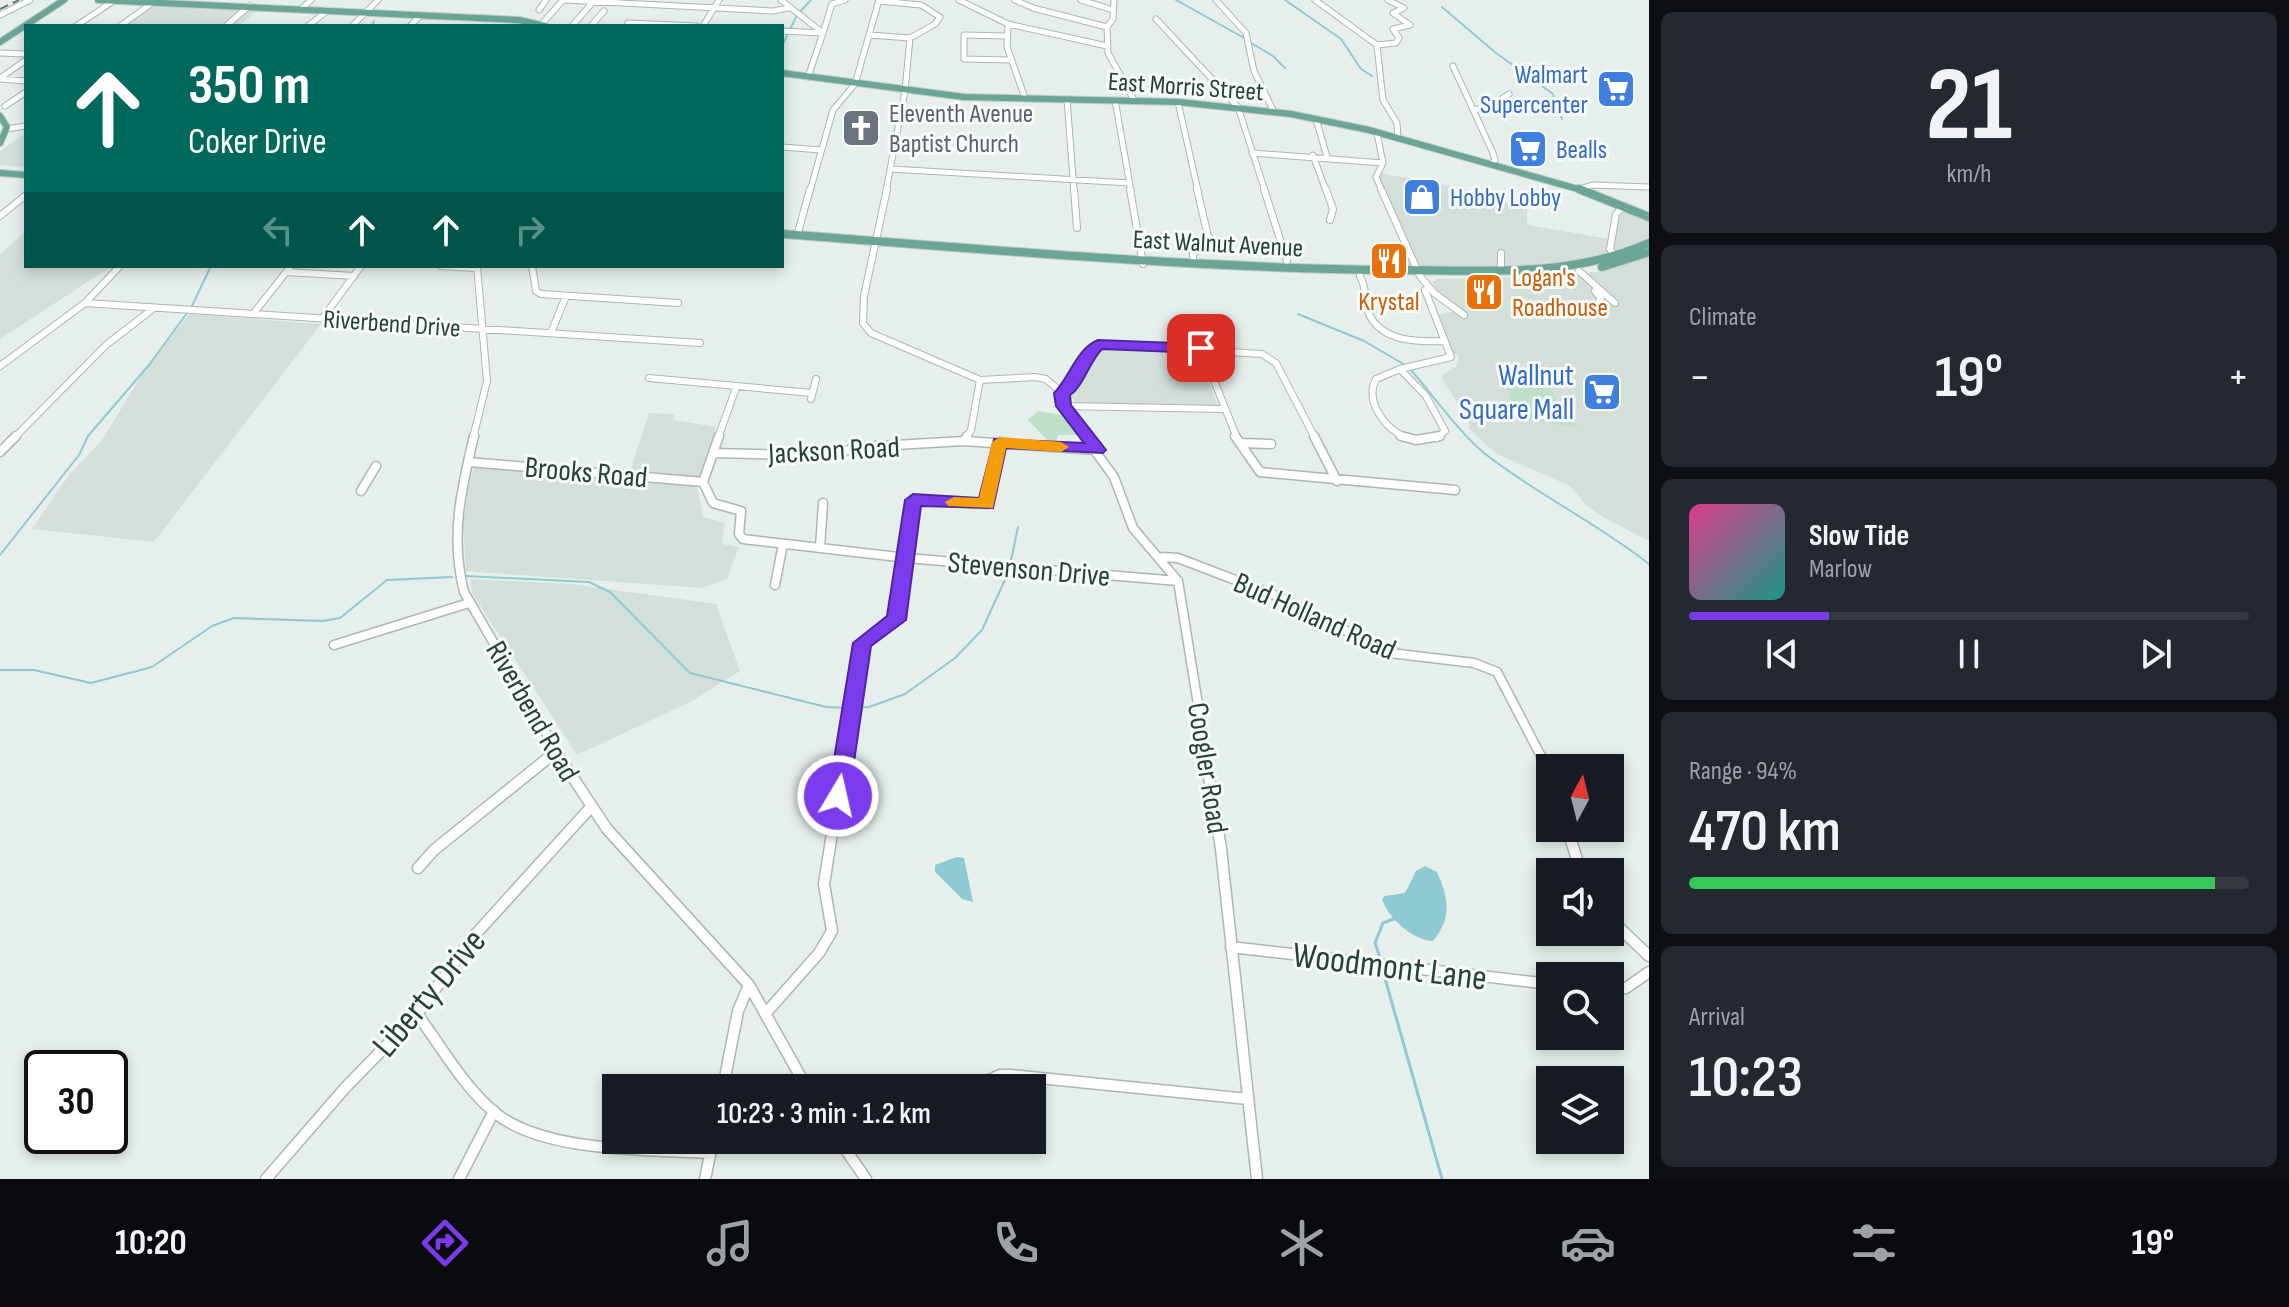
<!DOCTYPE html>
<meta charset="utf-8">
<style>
:root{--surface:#171b24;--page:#242831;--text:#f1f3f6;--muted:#9ea1a6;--line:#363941;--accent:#7c3aed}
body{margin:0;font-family:"Sofia Sans Condensed",sans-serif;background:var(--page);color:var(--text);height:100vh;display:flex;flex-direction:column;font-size:30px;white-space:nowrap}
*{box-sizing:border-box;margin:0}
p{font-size:26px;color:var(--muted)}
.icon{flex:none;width:44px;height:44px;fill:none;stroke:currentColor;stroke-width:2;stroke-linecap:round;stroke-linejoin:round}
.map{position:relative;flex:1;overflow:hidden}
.drawer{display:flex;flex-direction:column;gap:12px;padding:12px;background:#0d0f14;width:640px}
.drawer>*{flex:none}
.hud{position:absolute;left:24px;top:24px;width:760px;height:244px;border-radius:0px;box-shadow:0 4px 12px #0003;background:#00695c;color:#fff;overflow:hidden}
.needle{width:52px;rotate:7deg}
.controls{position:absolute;left:1536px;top:754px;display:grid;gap:16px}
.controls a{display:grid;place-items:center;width:88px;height:88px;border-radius:0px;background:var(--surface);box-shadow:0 4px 12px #0003;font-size:40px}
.speed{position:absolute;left:24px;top:1050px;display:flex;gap:16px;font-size:40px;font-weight:700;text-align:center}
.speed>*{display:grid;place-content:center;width:104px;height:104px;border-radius:50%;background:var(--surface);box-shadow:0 4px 12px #0003;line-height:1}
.speed .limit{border:4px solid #111;border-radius:12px;background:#fff;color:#111}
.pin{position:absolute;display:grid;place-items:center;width:68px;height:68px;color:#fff;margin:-34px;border-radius:16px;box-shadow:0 4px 12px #0006}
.me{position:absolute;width:88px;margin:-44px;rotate:9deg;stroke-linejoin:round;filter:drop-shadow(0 0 6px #0008)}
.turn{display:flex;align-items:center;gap:28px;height:168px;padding:0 32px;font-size:36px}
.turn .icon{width:104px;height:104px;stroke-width:2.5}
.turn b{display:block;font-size:56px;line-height:68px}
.lanes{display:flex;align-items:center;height:76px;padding:0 32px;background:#0003;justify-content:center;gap:40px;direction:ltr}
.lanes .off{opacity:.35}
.big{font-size:60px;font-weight:600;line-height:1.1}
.drawer .widget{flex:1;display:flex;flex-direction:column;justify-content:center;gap:12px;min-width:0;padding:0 28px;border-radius:12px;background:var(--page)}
.drawer .dial{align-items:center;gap:0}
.dial b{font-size:104px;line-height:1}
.song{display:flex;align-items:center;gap:24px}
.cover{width:96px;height:96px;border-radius:12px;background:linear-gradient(135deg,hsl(330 70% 55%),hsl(170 70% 35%))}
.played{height:8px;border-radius:4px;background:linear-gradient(90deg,var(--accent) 25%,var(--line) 25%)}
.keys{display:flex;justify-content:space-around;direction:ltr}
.heat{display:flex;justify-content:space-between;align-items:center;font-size:44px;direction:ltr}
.charge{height:12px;border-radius:6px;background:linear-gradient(90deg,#34c759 94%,var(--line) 0)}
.trip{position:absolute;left:602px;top:1074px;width:444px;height:80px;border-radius:0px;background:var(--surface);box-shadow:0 4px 12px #0003;font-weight:600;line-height:80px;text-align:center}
.menu{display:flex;height:128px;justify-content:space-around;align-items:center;background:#090b0e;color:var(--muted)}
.menu .icon{width:56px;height:56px}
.menu .selected{color:var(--accent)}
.menu b{font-size:36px;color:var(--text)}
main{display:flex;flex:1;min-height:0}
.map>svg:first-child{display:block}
.built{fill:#d4dfda}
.green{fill:#bfe0c8}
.water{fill:#8ec9d4}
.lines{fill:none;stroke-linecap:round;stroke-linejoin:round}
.stream-far1{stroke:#8ec9d4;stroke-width:2}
.stream{stroke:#8ec9d4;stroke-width:3}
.minor-far3-casing{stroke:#a8b8b2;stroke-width:7}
.minor-far2-casing{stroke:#a8b8b2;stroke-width:8}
.minor-far1-casing{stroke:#a8b8b2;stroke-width:11}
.minor-casing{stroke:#a8b8b2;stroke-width:13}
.major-far1-casing{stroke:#c2cac8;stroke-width:8}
.major-casing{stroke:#c2cac8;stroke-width:10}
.minor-far3{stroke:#fff;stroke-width:5}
.minor-far2{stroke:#fff;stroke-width:6}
.minor-far1{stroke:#fff;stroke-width:8}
.minor{stroke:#fff;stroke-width:10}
.major-far1{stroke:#6aa596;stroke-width:6}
.major{stroke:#6aa596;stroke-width:8}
.rail{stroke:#5f7d75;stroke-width:2;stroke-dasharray:9 5;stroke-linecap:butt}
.route{fill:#7c3aed;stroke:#51269a;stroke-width:2}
.slow{fill:#f59e0b}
.labels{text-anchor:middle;stroke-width:6;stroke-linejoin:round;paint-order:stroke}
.far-shop-label{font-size:26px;fill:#366cbe;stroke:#f7fbf9;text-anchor:start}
.far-street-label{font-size:26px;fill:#24423a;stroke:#f7fbf9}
.far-worship-label{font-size:26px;fill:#5b616d;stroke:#f7fbf9;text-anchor:start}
.far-food-label{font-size:26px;fill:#c56008;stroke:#f7fbf9;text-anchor:start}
.shop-label{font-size:30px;fill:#366cbe;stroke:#f7fbf9;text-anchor:end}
.street-label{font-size:30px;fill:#24423a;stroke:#f7fbf9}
.near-street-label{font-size:36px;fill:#24423a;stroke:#f7fbf9}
</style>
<main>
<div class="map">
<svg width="1649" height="1179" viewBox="0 0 1649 1179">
<rect width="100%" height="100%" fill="#e6efeb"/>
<path class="built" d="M154,4L259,9L239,26H123Z
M26,133V167L0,165V151Z
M1380,173L1466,189L1527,209V225L1609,239L1616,208L1649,222V240L1595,260L1522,268L1384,266L1377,245L1406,243L1379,180Z
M26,231V266H112L0,339V254Z
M1649,256V541L1601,516L1586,505L1570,486L1495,453L1469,429V421L1442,379L1443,374L1456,367L1459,356L1452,353L1437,315L1460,310L1438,293L1432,282L1436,279L1563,277L1607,270Z
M189,314L321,324L154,542L32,529L69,475L102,440L143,373Z
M1103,345L1196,350L1218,406H1077L1069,392L1092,350Z
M649,413L674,414V420L716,427L701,478L630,471Z
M475,464L696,482L703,517L725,523L722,544L739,547L727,579L702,588L466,571L463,526L468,489Z
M471,579L571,584L716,604L740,671L690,702L577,755L472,593Z"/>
<path class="green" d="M1501,369L1546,374L1561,413L1572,414L1577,427L1516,418Z
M1038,411L1066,416L1078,435H1058L1055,448L1028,420Z"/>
<path class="water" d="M957,857L964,858L973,902L962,899L935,872V865Z
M1425,866L1437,872C1449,899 1452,918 1433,941C1414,941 1388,918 1382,899L1385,896L1405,893L1416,871Z"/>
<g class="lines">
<path class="stream-far1" d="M1176,0L1246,39
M1285,0L1341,39L1361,69L1372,76
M1442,7L1496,53L1553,94L1562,119
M372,26L374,21
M1251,43L1273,56L1285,68
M782,46L797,15L811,0
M191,308L211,266
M1298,314L1364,341L1405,365
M1410,369C1434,396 1457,430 1484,453C1536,494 1597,523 1649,564
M0,555L79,455L88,436L149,365L187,313
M1010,565L1018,527
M466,576L589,582L610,592L690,673L826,707L847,708
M0,670H34L91,683L152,667L212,626L234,618L323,621L340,618L387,580L452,577
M853,708L869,707L905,694L955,658L982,630L1009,571"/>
<path class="stream" d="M1380,958L1375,943L1383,923L1396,918
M1382,968L1442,1179"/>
<g class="minor-far3-casing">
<path id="minor-far3" d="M565,0L773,11L789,8
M781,0L823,33L808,77
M959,0L1008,24L1107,46
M1015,0L1033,8L1107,27
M1081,0L1113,10
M1114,0L1113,19L1107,27L1108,53L1134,100
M1216,0L1246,33L1254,71L1274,112
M1315,0L1377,45L1383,100L1397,123L1398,138
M879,1L921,5L940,17L935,24L910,38L905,91L886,191
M301,9L311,0
M539,10L546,0
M0,15L30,0
M1156,19L1238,107L1265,191
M628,23L696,26
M1008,24L1007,47L1025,98
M76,26L115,0
M120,26L155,1
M226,26L249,6
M308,26L328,10
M352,26L378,0
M410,26L421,15
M540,26L563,0
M572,26L593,2
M591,26L604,11
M703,26L719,0
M782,31L823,33L832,4L845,0
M869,35L910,38
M1006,36L964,35V59L1010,60
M1377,45L1396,43L1399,38L1393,29L1410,25L1393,13L1404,8L1388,0
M0,53L26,54
M1453,66L1493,153L1495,160L1492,163
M0,78L26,60
M0,79L26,81
M1509,94L1503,98L1512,110
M1067,99L1074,191
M1115,100L1131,191
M1178,102L1198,191
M5,106L26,92
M1474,109L1566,111
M1316,119L1327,157
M6,129L26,126
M1377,133L1383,163L1376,177L1382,191
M782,147L821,150
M1252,153L1383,163
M1313,155L1326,191
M891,169L1129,183
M1580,189L1592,185L1649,187
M810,191L833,110L855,84L879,0"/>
</g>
<g class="minor-far2-casing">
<path id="minor-far2" d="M887,189L864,296L863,323L871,333L980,380L1035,377L1046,379L1062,393
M1074,189L1077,228
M1130,189L1143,264
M1264,189L1287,261
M1326,189L1333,209L1330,220
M1381,189L1420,276L1434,293L1464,315
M0,216L26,195
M799,229L810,189
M1501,253V270
M1615,257L1610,249L1616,214L1624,206
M1193,262V251L1209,249L1210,245L1197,189
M441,266L477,268
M532,266L536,291L541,294L678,303
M1579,271L1615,303
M286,272L354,276
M1360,276C1367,288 1364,301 1369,314C1382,342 1418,342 1444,341
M1595,291L1601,299L1597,304
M85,303L700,343
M253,314L291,266
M322,319L361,266
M551,333L566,296
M1201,348L1237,438
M0,366L85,303L120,266
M1400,369L1426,396L1445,431L1437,438
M1400,369L1376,379C1364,402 1386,430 1407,438
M1400,369L1451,357L1425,290
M649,378L812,393
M1062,393L1070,415L1086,438
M1062,393L1098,344L1262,354L1276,363L1315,438
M811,399L816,379
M1064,406L1223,409
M14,438L106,345L154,308
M473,438L487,381L477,266
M718,438L736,388
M966,438L971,430L980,380"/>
</g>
<g class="minor-far1-casing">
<path id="minor-far1" d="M474,436C461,490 450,537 464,592L562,760
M719,436L703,482L713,503L741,511L739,534L743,539L907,558L1178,581
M1084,436L1114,477L1133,528L1178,581L1207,760
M1235,436L1260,472L1455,490
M1314,436L1337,481
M1401,436L1416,440L1440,436
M964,441L967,436
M1241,443L1271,444
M0,452L16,436
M715,453L825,456L861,447L964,441L1098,450
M469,462L703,482
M361,491L376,466
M820,548L823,503
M1163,557L1178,558L1277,596L1390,653L1474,663L1497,672L1543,760
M775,585L783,544
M334,645L469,603
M546,760L555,753
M844,760L862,643L896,620L913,500L987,504L1000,442"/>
</g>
<g class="minor-casing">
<path id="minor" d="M560,758L607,829L749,985L807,1088
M1206,758L1221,849L1257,1179
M1542,758L1550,773
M1567,828L1581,872
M418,868L434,850L548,758
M1610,919L1649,956
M1231,947L1550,984
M1610,991L1626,988L1649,972
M766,1013L819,953L832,931L824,884L844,758
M417,1014C441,1046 463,1086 494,1112C543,1153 648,1149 710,1153
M723,1088L738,1011L749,985
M972,1088L1000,1075H1010L1248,1099
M839,1140L866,1179
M266,1179L345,1088L417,1014L474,936L591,807
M459,1179L494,1111
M705,1179L713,1140"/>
</g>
<g class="major-far1-casing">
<path id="major-far1" d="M98,0L519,20L545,26
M0,42L64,0
M782,73L964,97L1178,102L1291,114L1369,130L1585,191
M0,116L7,127L0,143
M0,173L26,175"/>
</g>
<g class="major-casing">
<path id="major" d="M1579,189L1649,217
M782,234C985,249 1189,268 1393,270C1479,270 1568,279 1649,243
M1602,267L1649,252"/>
</g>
<use href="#minor-far3" class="minor-far3"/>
<use href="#minor-far2" class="minor-far2"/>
<use href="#minor-far1" class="minor-far1"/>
<use href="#minor" class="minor"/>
<use href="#major-far1" class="major-far1"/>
<use href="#major" class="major"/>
<path class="rail" d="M0,9L19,0"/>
</g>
<path class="route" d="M1098,340L1201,344L1208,348L1201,353L1102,349C1089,362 1083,387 1070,395L1071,405L1106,450L1103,453L1006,448L993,508L921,506L906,620L871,646L849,796L846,803L838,805L831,803L828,796L853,643L887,616L905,500L913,494L979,498L994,439L1084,443L1056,406L1054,393C1070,377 1076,349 1098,340Z"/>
<path class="slow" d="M1000,437L1061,442L1069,447L1061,452L1006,448L993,508L948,506L945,502L954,497L979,498L992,442Z"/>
<defs>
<g id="supermarket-square" transform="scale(2)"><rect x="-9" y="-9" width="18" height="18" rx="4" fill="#3f7fe0" stroke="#f7fbf9"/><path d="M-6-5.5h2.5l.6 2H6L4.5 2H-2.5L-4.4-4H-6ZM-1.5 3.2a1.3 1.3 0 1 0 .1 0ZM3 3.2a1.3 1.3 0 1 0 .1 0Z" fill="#fff"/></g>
<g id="church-square" transform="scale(2)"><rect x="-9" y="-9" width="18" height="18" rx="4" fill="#6b7280" stroke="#f7fbf9"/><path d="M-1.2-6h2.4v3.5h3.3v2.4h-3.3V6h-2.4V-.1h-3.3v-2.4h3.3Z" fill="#fff"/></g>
<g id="shop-square" transform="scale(2)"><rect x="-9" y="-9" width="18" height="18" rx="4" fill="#3f7fe0" stroke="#f7fbf9"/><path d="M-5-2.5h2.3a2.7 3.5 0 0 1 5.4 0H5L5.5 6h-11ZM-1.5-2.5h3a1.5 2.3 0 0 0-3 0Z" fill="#fff"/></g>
<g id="restaurant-square" transform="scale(2)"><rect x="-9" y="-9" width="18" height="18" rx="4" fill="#e8710a" stroke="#f7fbf9"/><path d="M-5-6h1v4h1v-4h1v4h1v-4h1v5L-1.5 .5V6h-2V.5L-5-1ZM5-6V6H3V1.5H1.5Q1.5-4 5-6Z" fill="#fff"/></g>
</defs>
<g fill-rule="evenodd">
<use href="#supermarket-square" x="1616" y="89"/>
<use href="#church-square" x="861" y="128"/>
<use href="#supermarket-square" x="1528" y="149"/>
<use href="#shop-square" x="1422" y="197"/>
<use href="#restaurant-square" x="1389" y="261"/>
<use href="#restaurant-square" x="1484" y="292"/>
<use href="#supermarket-square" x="1602" y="392"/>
</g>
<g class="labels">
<g class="far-shop-label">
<text x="1588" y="83" text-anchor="end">Walmart<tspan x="1588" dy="30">Supercenter</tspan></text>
<text x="1556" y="158">Bealls</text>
<text x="1450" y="206">Hobby Lobby</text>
</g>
<g class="far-street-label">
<text transform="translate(1186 86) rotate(4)" y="9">East Morris Street</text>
<text transform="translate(1218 243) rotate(3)" y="9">East Walnut Avenue</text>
<text transform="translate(392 323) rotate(4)" y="9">Riverbend Drive</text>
</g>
<g class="far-worship-label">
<text x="889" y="122">Eleventh Avenue<tspan x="889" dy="30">Baptist Church</tspan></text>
</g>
<g class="far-food-label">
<text x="1512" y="286">Logan's<tspan x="1512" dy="30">Roadhouse</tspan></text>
<text x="1389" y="310" text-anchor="middle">Krystal</text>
</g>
<g class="shop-label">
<text x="1574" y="385">Wallnut<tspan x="1574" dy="34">Square Mall</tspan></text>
</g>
<g class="street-label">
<text transform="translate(834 450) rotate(-3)" y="10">Jackson Road</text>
<text transform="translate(586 472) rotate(5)" y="10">Brooks Road</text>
<text transform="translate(1029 569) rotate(5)" y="10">Stevenson Drive</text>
<text transform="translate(1315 616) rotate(24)" y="10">Bud Holland Road</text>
<text transform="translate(533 711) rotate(60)" y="10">Riverbend Road</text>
<text transform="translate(1208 768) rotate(81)" y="10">Coogler Road</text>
</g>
<g class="near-street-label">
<text transform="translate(1390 965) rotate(7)" y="13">Woodmont Lane</text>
<text transform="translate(428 992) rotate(-50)" y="13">Liberty Drive</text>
</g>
</g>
</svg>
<div class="controls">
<a><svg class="needle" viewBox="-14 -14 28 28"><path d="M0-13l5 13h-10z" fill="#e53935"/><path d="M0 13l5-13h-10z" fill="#9ea1a6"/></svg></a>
<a><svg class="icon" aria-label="sound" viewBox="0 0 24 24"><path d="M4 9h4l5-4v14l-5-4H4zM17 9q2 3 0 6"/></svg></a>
<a><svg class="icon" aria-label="search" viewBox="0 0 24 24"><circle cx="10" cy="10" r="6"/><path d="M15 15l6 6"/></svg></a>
<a><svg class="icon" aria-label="layers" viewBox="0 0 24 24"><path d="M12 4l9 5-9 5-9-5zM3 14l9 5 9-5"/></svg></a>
</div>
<div class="speed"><div class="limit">30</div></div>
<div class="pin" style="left:1201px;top:348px;background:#d93025"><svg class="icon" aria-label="arrive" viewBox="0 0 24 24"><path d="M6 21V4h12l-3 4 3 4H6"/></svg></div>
<svg class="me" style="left:838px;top:796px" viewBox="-20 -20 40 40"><circle r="17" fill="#7c3aed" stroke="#fff" stroke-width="3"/><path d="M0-11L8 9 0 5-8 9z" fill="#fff"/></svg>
<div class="trip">10:23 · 3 min · 1.2 km</div>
<div class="hud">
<div class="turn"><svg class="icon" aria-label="ahead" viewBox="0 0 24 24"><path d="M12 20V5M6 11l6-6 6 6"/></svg><div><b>350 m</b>Coker Drive</div></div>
<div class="lanes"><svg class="icon off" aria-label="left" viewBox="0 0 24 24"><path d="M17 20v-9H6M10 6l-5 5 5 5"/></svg><svg class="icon" aria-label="ahead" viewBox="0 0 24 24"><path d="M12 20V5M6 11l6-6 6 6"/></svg><svg class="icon" aria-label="ahead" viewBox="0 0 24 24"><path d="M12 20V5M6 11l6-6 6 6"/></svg><svg class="icon off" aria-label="right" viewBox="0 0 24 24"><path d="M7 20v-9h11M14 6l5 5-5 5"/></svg></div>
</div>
</div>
<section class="drawer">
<div class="widget dial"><b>21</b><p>km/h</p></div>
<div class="widget"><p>Climate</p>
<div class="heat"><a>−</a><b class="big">19°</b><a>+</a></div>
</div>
<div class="widget">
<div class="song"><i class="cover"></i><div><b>Slow Tide</b><p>Marlow</p></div></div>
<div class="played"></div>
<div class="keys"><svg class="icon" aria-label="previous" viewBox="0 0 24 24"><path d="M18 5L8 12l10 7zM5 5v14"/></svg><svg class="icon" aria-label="pause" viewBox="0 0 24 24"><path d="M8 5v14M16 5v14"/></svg><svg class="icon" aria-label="next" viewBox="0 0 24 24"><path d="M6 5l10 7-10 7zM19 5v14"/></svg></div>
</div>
<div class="widget"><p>Range · 94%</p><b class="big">470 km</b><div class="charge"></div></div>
<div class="widget"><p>Arrival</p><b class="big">10:23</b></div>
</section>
</main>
<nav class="menu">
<b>10:20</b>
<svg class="icon selected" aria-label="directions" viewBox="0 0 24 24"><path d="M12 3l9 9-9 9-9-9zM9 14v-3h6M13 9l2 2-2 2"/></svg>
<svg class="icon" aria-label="music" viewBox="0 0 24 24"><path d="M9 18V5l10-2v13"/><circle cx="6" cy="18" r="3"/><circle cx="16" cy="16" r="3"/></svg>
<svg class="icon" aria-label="phone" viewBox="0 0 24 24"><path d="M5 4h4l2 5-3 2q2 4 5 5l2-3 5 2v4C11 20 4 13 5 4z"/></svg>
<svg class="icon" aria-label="climate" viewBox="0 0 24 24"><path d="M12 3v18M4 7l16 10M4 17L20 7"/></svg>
<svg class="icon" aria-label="car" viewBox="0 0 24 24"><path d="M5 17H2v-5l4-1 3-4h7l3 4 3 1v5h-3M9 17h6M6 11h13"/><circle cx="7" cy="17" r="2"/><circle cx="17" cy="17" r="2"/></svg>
<svg class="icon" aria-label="filters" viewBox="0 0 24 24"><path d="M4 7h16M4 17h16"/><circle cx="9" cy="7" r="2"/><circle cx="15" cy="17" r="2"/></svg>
<b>19°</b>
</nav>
